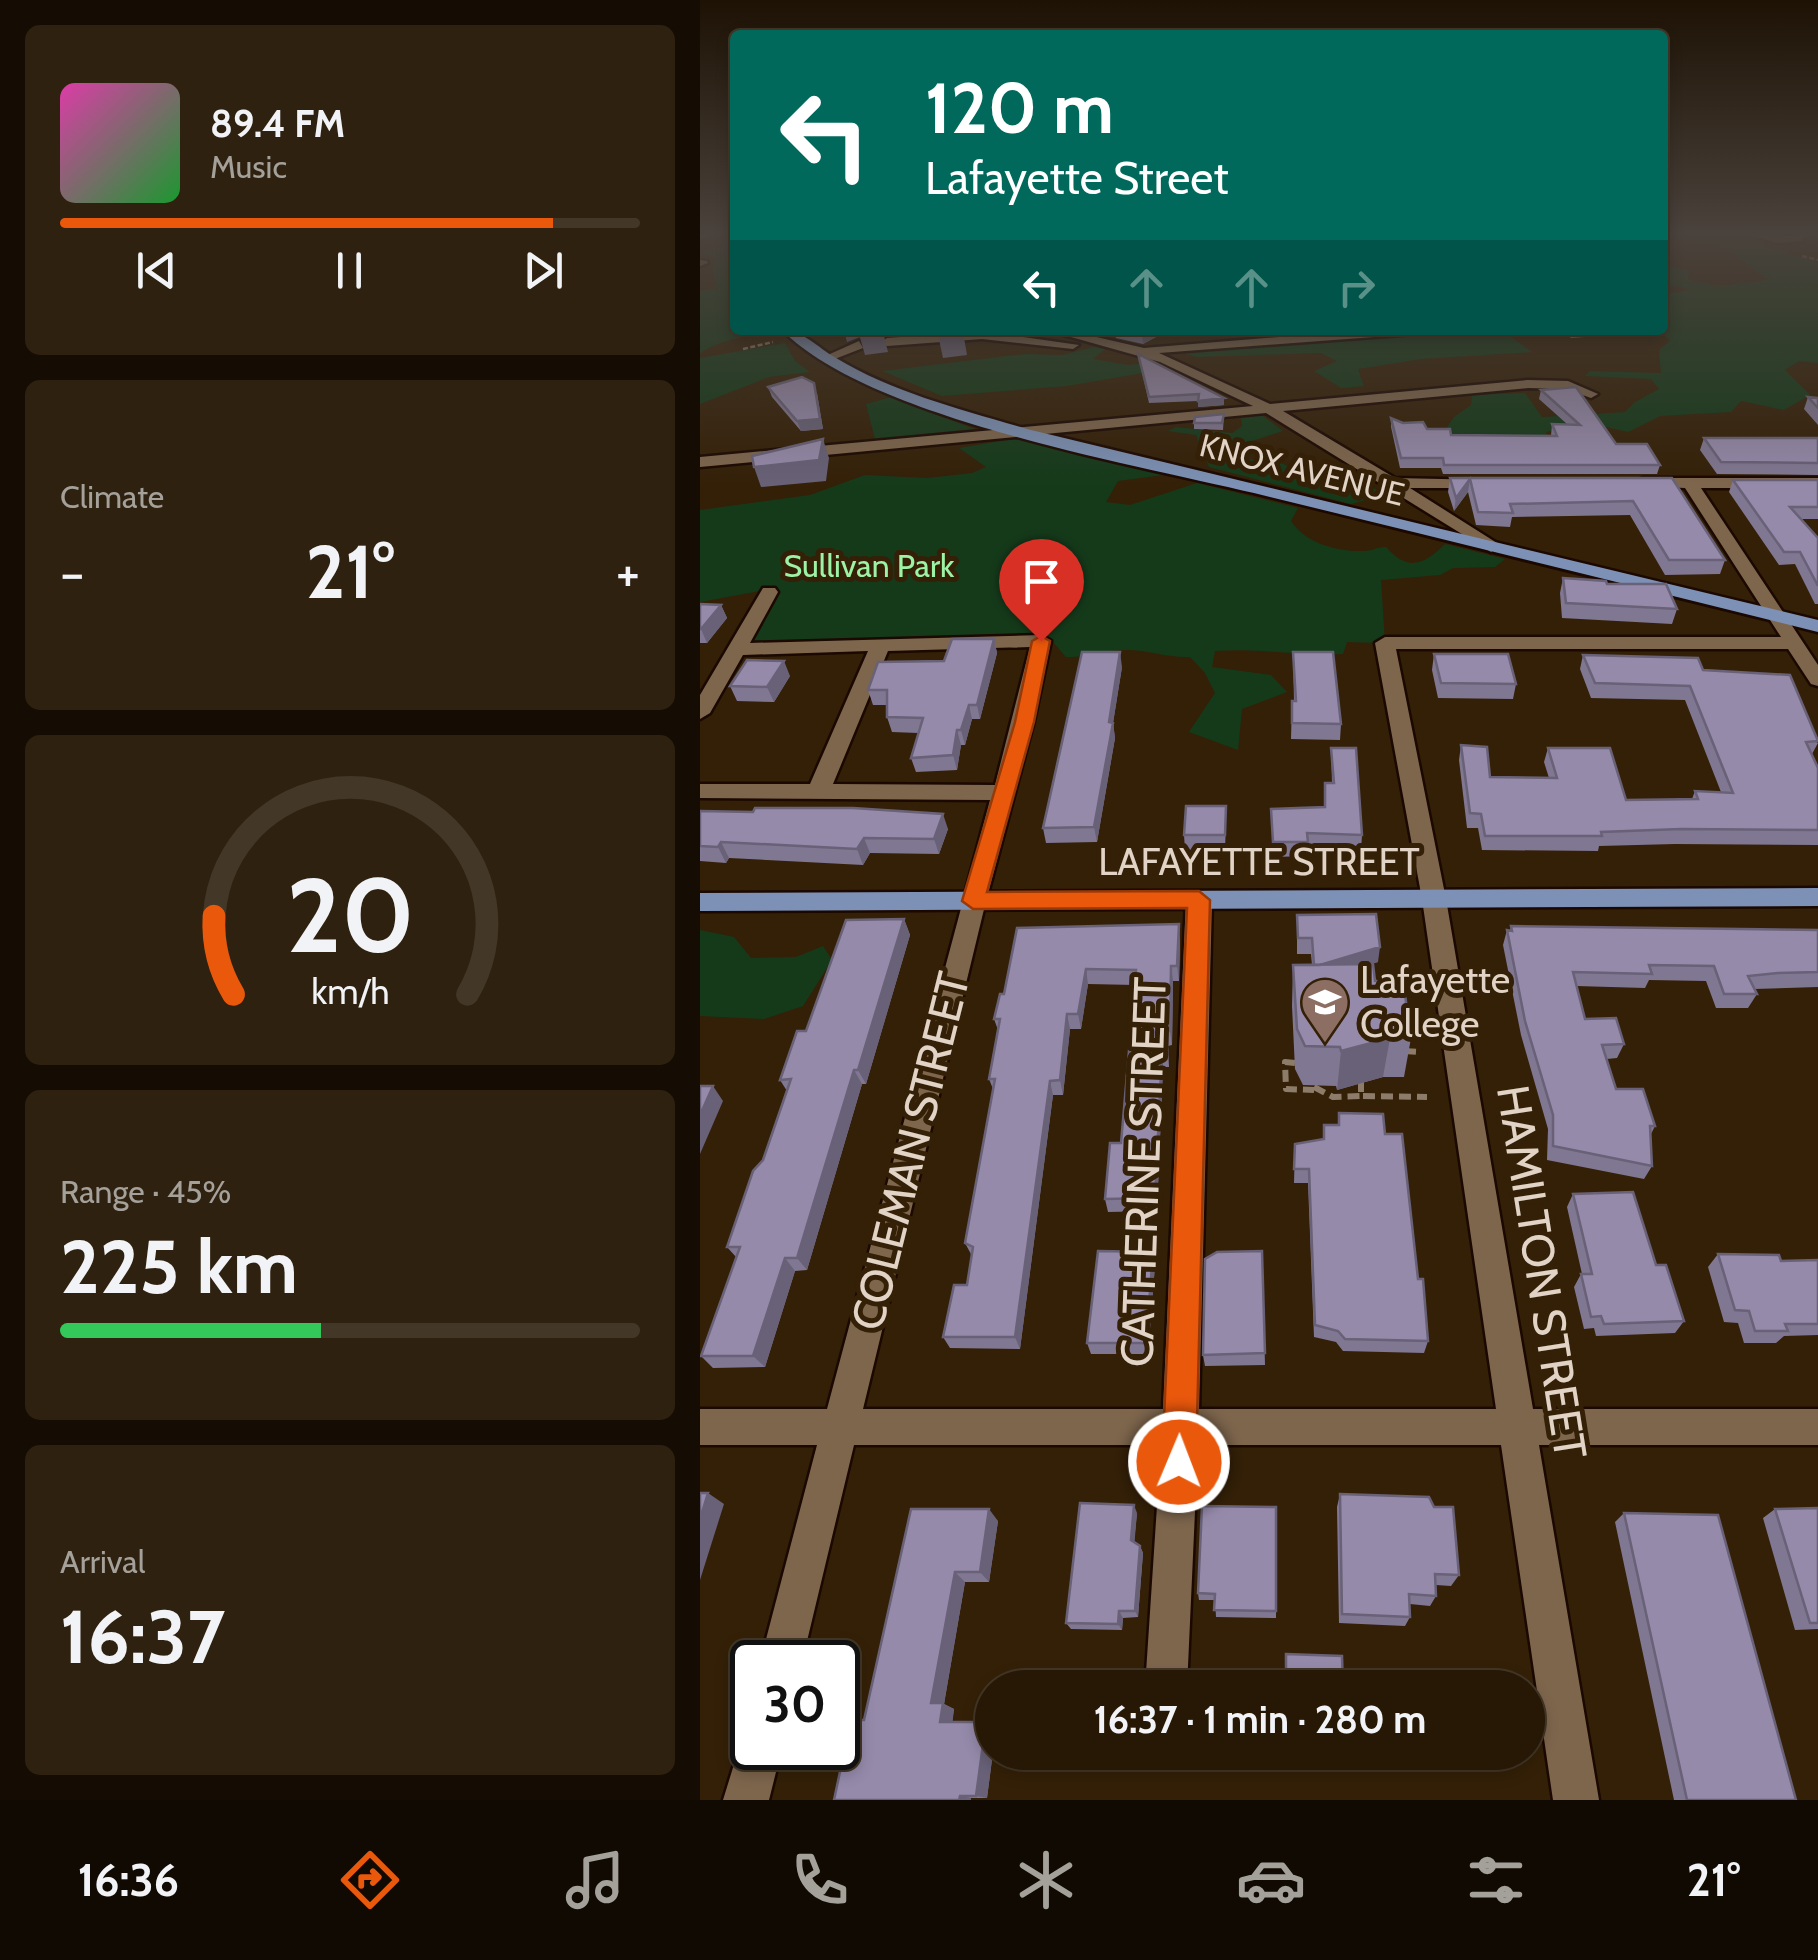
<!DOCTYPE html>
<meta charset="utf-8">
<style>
:root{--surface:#271805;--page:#2f210f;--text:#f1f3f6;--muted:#a4a09a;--line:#433727;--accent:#ea580c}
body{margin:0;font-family:Cabin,sans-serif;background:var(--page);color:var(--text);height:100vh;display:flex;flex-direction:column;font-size:38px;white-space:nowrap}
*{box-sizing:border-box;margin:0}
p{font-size:32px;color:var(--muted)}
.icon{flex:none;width:55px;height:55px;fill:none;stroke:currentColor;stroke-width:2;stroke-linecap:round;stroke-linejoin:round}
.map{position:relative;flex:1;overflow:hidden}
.drawer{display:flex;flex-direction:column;gap:25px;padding:25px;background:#150d03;width:700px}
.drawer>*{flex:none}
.banner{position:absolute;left:30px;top:30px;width:938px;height:305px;border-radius:10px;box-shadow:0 5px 15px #0003,0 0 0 2px var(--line);background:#00695c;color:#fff;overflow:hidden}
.speed{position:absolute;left:30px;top:1640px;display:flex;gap:20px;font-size:50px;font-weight:700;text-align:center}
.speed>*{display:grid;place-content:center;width:130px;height:130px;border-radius:50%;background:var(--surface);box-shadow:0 5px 15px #0003,0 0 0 2px var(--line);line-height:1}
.speed .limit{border:5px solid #111;border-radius:15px;background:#fff;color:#111}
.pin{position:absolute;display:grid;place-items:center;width:85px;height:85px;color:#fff;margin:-102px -42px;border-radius:50% 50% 50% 0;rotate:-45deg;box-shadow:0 0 10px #0007}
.pin .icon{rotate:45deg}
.me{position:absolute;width:110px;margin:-55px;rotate:1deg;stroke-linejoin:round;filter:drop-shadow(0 0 8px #0008)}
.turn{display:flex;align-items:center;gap:35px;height:210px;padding:0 30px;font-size:45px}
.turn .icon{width:130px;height:130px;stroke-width:2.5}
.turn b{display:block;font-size:70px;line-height:85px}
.lanes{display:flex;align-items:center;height:95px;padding:0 30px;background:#0003;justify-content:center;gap:50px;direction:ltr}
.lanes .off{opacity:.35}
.big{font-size:75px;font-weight:700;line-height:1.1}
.drawer .tile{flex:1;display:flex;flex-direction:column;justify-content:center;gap:15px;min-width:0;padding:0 35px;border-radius:15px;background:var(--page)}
.drawer .dial{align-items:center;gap:0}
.dial svg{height:260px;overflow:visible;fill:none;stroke:var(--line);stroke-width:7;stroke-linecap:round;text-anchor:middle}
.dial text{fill:var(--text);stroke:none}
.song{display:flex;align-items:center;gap:30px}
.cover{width:120px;height:120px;border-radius:15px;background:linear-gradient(135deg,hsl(320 70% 55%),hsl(130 70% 35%))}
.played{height:10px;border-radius:5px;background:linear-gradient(90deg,var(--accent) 85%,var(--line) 85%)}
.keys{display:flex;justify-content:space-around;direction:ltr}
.heat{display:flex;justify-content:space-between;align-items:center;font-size:55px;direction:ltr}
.charge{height:15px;border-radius:8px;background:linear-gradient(90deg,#34c759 45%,var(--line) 0)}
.trip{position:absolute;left:275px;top:1670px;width:570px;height:100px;border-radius:50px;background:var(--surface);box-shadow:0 5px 15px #0003,0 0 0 2px var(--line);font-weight:700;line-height:100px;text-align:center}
.tabs{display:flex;height:160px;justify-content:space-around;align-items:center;background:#100a02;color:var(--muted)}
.tabs .icon{width:70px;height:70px}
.tabs .selected{color:var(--accent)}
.tabs b{font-size:45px;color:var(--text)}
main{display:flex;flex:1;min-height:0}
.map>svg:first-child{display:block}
.green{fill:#153a1a}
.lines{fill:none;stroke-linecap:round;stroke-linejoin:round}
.minor-casing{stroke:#1b0800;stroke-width:5}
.major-casing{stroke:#1b0800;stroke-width:5}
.path-far1{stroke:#8d7c69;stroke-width:2.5;stroke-dasharray:5 2.5;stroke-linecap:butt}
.path{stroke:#8d7c69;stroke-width:6;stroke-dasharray:12 6;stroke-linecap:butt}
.minor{fill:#7e664d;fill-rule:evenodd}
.major{fill:#7c91b5;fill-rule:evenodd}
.wall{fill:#807792}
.shaded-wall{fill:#686177}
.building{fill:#958aaa;stroke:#686177;stroke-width:2.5}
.route{fill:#ea580c;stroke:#983908;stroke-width:2.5}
.labels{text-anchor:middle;stroke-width:10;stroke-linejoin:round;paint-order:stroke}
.far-street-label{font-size:32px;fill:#e1d3c5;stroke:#342007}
.far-park-label{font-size:32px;fill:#9df3a5;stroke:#342007}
.street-label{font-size:38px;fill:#e1d3c5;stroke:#342007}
.poi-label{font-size:38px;fill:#e1d3c5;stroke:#342007;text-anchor:start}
.near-street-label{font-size:45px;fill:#e1d3c5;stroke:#342007}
</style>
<main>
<section class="drawer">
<div class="tile">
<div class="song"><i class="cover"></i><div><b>89.4 FM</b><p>Music</p></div></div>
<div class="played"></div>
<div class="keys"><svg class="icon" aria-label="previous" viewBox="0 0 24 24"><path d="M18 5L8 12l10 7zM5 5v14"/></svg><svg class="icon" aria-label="pause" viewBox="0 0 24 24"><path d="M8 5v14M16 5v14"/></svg><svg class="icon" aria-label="next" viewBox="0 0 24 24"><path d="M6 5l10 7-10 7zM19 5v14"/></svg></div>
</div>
<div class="tile"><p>Climate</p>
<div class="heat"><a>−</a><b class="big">21°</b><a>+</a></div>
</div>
<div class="tile dial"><svg viewBox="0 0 100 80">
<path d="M14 69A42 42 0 1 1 86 69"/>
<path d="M14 69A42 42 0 0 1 8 45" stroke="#ea580c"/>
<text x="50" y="56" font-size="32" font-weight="700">20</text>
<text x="50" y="72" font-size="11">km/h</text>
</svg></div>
<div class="tile"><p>Range · 45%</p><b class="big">225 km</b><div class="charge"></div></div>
<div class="tile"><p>Arrival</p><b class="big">16:37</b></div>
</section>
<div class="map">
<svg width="1118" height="1800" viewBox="0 0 1118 1800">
<rect width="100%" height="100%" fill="#342007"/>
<path class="green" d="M32,234L35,330L77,332C50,336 24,338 0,353V291L17,289L13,269L16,259L0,253L19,247L18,236Z
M981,234H1046L1068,247L1118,263V363L1099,361L1085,370L1110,395L1084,410L1041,401L1031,412L960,416L928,432L889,423L846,432L857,467L768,445L743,433L754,417L771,405L772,395L825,393L842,417L925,412L935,402L959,389L951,379L885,376L890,371L961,373L959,350L971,340L955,330H962L963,294L992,290L963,283V265L989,270L988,280L1018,286L1069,280L1028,250L988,241Z
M759,332L810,336L832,352L721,359L658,369L664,386L641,388L614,371L637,361L621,353L497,357L479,352Z
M85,343L95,361L110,372L69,377L0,404V358Z
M394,347L405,349L393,359L428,365L449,363V372L367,386L242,396L182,371L325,354L362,355Z
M191,397L274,429L175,439L166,404Z
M559,413L583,431L537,446L534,458L578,462L598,470L638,463L684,495L651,504L509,467L496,435L468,431L476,427L532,433L542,426L541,415Z
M318,438L463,475L418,481L406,502L430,505L497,483L598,508L591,521C605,543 637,552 664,551C673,551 676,547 686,547C708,572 724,565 745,544L805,559L795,567L753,568L740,575L681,580L685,643L647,642L643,654C600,656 558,648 515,651L512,667L571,675L587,692L542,709L538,750L489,732L515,693L505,673L490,657C468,658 445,649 424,650C404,651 386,658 366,657L347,635L48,641L77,588L0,602V510L110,495L165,475L227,478L272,473L286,467L259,448Z
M0,930L34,937L51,958L96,957L123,946L132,960L103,1006L64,1019L0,1016Z"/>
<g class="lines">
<g class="minor-casing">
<path id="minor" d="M0,234H14L0,240Z
M1049,234L1077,237L1105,234L1102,241L1077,243Z
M0,260L7,261L8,263L0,266Z
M346,330H366L444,348L666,330H720L714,334L459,353L570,404L828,380L868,381L898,394L891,398L866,389L828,388L583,411L695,478L788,480V486L783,488H710L797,543L799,547L791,552L566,413L0,467V457L553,406L460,362Z
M282,331L379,345L373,349L282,339L187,346L181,342L187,338Z
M159,341L163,348L127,362L121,358Z
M943,478H1118V488H1001L1118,665V686L1111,684L1088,649H696L746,899L833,1409H1118V1445H839L899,1800H853L801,1445H498L487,1688H445L461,1445H154L102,1662H60L117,1445H0V1409H127L290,800L0,798V784H110L168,651L43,655L10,713L0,719V695L63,588H75L78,592L50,643L341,635L351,641L334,721L286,901L163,1409H463L486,900L490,894H508L512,900L499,1409H796L722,899L675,643L685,637H1081L985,488L938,486V480ZM330,647L295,785L133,784L188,651Z
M52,1729V1748H82L69,1800H23L44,1732Z"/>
</g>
<g class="major-casing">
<path id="major" d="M82,330C103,330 118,348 136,358C194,393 263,410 327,429L1118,620V632C934,586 750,541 566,496C440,465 171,420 82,330Z
M1118,888V906L0,911V893Z"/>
</g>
<path class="path-far1" d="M1102,256L1118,260
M43,349L73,342"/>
<path class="path" d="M704,1051L721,1052
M595,1063L585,1062L586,1089L614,1090
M661,1080V1096L727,1097
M614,1087L633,1097L661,1096"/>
<use href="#minor" class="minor"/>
<use href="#major" class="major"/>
</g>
<path class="wall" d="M414,330H467V331L443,344L416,338Z
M863,330H926L925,334L871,338Z
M438,354L524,398V405L498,407V401L449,403Z
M68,387L117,393L123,429L101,431L72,397Z
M841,390L916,444L960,465L957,474H743L741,468H700L691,427V418L703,423L751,435L851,436L852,424H867L839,399Z
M1108,397L1118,398V425L1104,409Z
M524,414L523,430L494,429V423Z
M1004,438H1118V475L1017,474L1000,450Z
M750,478H972L1025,560L1020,574L965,575L930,515L812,517L810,527L776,525L768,492L754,511L748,492Z
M1033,480H1118V519H1101L1118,538V604H1115L1095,564L1079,565L1029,492Z
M863,578L907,584L977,609L972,624L862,618L860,593Z
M0,604L21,605L27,618L7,643H0Z
M294,639L297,653L280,719H272L265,745H261L257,770L216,772L211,758L218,733L192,732L187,717V705H173L168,690L244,661Z
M593,652L641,724L640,740L591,739L592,701H594Z
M734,654L816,684L813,699L738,698L732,670Z
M883,655L1003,670L1118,743L1112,754L1118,768V845L975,844L899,846L898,851L782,850L778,828H767L759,760L761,745L790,777L849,778L844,762L848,748L926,800L992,799L995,791L1021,792L985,700L891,698L880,669Z
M422,667L413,723L415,738L397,842L346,843L343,828Z
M90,676L74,702L37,701L30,686Z
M631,748L662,835L661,850L608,848L607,856L573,857L571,809L624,807L632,783Z
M0,811L248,829L239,854L170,853L163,865L29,858L26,863L0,861Z
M526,822L525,850H485L484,835Z
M597,915L678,962L670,964L675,981L711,1038L704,1077H683L637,1090L636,1086L603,1085L595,1069L592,1006L593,965H612L611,954H597Z
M204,919L210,935L166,1084H162L107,1270L95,1271L65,1367L13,1368L1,1356L36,1257L27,1247L63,1160L87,1091L80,1080L106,1031Z
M811,926L1118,930V987L1054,989L1057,994L1048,1008H1016L1006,981L949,980L945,988L876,986L885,1019L924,1044L917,1058L907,1059L916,1089L955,1126L951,1134L952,1166L944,1179L847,1160L848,1129L821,1035L803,945L807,930L810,931Z
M480,939L479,981H473L472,1045L468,1046L469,1067H463L457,1211L408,1212L405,1199L421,1143L435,985L388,984L381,1029H370L363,1095H353L320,1349L250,1348L243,1337L267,1285L272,1256L265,1243L293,1089L289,1079L298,1030L294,1019L304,994Z
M639,1113L685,1134L718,1279L728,1341L724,1353L643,1351L636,1342L614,1337L608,1183H594L595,1144L623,1139L624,1125H638Z
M873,1194L956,1265L984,1321L975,1333L896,1336L894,1328L884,1329L874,1287L881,1274H882L867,1207Z
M562,1251L565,1365L505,1366L503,1355Z
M1018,1254L1081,1261L1118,1260V1335L1084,1336L1076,1343H1044L1038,1323L1024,1322L1008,1267Z
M455,1265L448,1354H391L387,1343Z
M640,1494L759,1575L751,1586L736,1585V1596L730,1606L710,1604V1617L705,1626L639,1623L637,1507Z
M502,1506L576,1611V1618L516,1617L515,1600H499L498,1593Z
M1118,1508V1629L1095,1630L1063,1518L1075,1509Z
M211,1509L298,1521L289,1582H265L244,1704L254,1709L252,1722H286L292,1725L293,1752L287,1798H271V1800H134L164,1720Z
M437,1513L434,1542L440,1546L443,1553L438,1617L423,1618L422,1630L371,1629L366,1623Z
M924,1513L1096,1800H974L915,1522Z"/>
<path class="shaded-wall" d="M144,330H158L160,337L147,342Z
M174,330H185L186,335L184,336L188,352L165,355L159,334Z
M447,330H467V331L443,344L442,333Z
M263,332L267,355L243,358L238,335Z
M114,383L123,429L101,431L97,421Z
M524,398V405L498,407V401Z
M123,439L129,458L126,481L61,487L54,467Z
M770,479L768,492L754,511L756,498Z
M21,605L27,618L7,643L1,629Z
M294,639L297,653L280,719L277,705Z
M420,652L422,667L413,723L415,738L397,842L394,827Z
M84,661L90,676L74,702L67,687Z
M269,705L272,719L265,745L261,730Z
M257,730L261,745L257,770L253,755Z
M243,814L248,829L239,854L234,839Z
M164,838L170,853L163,865L157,849Z
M21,842L29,858L26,863L18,847Z
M204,919L210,935L166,1084L158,1070Z
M479,924L480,939L479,981L477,966Z
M680,947L678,962L613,982L614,967Z
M471,966L473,981L472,1045L470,1031Z
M386,969L388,984L381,1029L378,1014Z
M367,1014L370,1029L363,1095L360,1080Z
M690,1038L683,1077L637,1090L641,1051Z
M462,1052L463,1067L457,1211L455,1198Z
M154,1070L162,1084L107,1270L97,1258Z
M350,1081L353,1095L320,1349L315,1337Z
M13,1086L23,1101L0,1154V1115Z
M453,1252L455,1265L448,1354L446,1343Z
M85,1258L95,1271L65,1367L53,1356Z
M8,1493L24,1504L0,1580V1519Z
M434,1505L437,1513L434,1548L431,1540Z
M289,1509L298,1521L289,1582L280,1572Z
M440,1546L443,1553L438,1617L435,1611Z
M255,1572L265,1582L244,1704L254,1709L252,1727L240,1722L231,1703Z
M419,1611L423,1618L422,1630L418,1624Z
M286,1722L292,1725L293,1752L287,1798L276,1796Z
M260,1796L271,1798V1800H259Z"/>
<path class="building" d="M160,330H182L183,331L159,334Z
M237,330H262L263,332L238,335Z
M438,354L524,398L498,401L499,394L449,397Z
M102,377L114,383L120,419L97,421L68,387Z
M876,387L916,444H947L960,465H744L743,458H701L691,418L703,423L723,422L727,429H750L751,435L857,436L852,424L880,425L841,390Z
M1108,397L1118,398V408Z
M524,414L522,423H494L495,417Z
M1004,438H1118V463L1021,462Z
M123,439L119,460L54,467L52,456Z
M750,478H972L1025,560H969L933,501L810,504L813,513L778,512L770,479L756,498Z
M1033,480H1118V507H1090L1118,538V586L1100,552H1084Z
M863,578L906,581L907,584H966L977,609L866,603Z
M0,604L21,605L1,629H0Z
M252,639H294L277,705H269L261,730H257L253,755L211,758L223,718L187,717V690H168L178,662L244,661Z
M382,652H420L409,722L413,723L394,827L343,828Z
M593,652H633L641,724L592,723V701H596Z
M734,654H808L816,684L741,683Z
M883,655L998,658L1003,670L1090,675L1118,741L1106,742L1118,768V830L981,829L901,832L902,836H785L781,814L770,813L761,745L787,747L790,777L857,778L848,748H910L926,800L998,799L995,791L1033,793L990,686L895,683Z
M47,660L84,661L67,687L30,686Z
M631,748H656L662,835L607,833L608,842H573L571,809L625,807V783H634Z
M486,806H526L525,835H484Z
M55,808H153L243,814L234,839L164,838L157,849L21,842L18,847L0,846V811L53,812Z
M676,914L680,947L620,965H614L612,938H598L597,915Z
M204,919L158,1070H154L97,1258H85L53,1356H1L40,1247H27L53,1171L63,1160L91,1079L80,1080L97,1031H106L146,920Z
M479,924L477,966H471L470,1031H467V1052H462L455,1198L405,1199L410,1143H421L436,970L386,969L378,1014H367L360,1080L350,1081L315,1337H243L254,1285H267L273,1247L265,1243L295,1079H289L300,1019H294L300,994H304L317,928Z
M811,926L1118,930V972L1078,973L1048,976L1057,994H1024L1014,966L949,965L952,974L873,972L885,1019L916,1018L924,1044L902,1045L916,1089H943L955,1126H950L952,1166L853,1146V1115L825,1021L807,930L812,931Z
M673,964L675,981L703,980L711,1038H690L641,1051L640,1047L605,1046L597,1029L593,965Z
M0,1086H13L0,1115Z
M639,1113L683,1114L685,1134H702L718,1279H723L728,1341L645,1339L638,1331L615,1325L609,1169H594L595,1144L624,1139V1125H639Z
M933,1192L956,1265H966L984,1321L904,1324L901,1316L891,1317L881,1274H892L873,1194Z
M398,1251L453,1252L446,1343H387Z
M562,1251L565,1353L503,1355L505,1259L517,1252Z
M1018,1254L1079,1255L1081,1261L1118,1260V1324H1085L1088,1331H1055L1049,1311L1035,1310Z
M0,1493H8L0,1519Z
M640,1494L729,1497L734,1507H753L759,1575L735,1574L736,1596L709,1594L710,1617L642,1614Z
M380,1503L434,1505L431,1540L440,1546L435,1611H419L418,1624L366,1623Z
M502,1506L576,1507V1611L514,1610L515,1594L498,1593Z
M1118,1508V1623H1110L1075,1509Z
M211,1509H289L280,1572H255L231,1703H243L240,1722H286L276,1796H260L259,1800H134L151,1720H164Z
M924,1513L1018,1515L1096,1800H987Z
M586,1654L642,1656L643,1688H586Z"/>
<linearGradient id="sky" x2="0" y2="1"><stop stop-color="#1d1204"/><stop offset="0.48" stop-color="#4a423c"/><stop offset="1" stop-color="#4a423c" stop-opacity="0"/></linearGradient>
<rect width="1118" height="486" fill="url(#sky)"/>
<path class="route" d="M341,636L350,641L334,722L287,892L499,891L510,900L496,1462L491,1474L479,1479L467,1474L462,1462L487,908L273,909L262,901L315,722L332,641Z"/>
<defs>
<g id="university-pin" transform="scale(2.5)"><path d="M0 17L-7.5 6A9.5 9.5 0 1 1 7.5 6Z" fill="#8d6e63" stroke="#342007"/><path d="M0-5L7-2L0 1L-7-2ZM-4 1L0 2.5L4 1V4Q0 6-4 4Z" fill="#fff"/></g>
</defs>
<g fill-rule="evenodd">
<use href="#university-pin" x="625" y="1002"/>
</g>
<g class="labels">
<g class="far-street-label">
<text transform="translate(602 470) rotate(14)" y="11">KNOX AVENUE</text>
</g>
<g class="far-park-label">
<text x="169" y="577">Sullivan Park</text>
</g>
<g class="street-label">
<text x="559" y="875">LAFAYETTE STREET</text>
</g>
<g class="poi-label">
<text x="660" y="993">Lafayette<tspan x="660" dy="44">College</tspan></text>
</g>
<g class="near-street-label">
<text transform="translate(210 1151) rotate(-76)" y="16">COLEMAN STREET</text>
<text transform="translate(443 1172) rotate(-88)" y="16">CATHERINE STREET</text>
<text transform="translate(842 1272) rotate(81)" y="16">HAMILTON STREET</text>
</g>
</g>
</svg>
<div class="speed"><div class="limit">30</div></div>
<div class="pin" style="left:341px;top:641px;background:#d93025"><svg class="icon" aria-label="arrive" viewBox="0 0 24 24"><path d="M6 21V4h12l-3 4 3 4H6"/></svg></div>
<svg class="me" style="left:479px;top:1462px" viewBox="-20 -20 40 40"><circle r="17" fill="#ea580c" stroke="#fff" stroke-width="3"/><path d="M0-11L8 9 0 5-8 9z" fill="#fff"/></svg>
<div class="trip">16:37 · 1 min · 280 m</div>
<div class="banner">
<div class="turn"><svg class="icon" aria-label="left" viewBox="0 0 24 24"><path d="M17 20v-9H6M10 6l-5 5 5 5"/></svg><div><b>120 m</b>Lafayette Street</div></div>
<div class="lanes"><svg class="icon" aria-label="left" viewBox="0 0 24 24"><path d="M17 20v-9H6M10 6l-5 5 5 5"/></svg><svg class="icon off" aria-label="ahead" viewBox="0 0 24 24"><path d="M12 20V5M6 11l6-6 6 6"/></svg><svg class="icon off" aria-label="ahead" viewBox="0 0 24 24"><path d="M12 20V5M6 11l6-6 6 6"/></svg><svg class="icon off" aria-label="right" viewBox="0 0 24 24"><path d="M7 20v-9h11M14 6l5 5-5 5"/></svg></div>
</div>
</div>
</main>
<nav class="tabs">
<b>16:36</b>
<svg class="icon selected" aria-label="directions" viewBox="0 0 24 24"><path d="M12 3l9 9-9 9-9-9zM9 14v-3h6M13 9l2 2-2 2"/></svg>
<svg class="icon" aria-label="music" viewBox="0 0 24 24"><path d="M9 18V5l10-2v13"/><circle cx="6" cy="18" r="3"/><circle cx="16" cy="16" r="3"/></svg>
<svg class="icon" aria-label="phone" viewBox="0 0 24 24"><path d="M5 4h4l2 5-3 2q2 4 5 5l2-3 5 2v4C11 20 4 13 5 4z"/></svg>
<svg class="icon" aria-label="climate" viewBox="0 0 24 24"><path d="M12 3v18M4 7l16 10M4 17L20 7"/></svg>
<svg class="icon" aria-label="car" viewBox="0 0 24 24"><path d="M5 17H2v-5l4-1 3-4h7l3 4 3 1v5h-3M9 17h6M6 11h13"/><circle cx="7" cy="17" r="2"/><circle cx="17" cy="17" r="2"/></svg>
<svg class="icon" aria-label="filters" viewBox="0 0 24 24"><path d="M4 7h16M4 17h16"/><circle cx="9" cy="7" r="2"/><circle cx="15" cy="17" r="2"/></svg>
<b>21°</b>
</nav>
